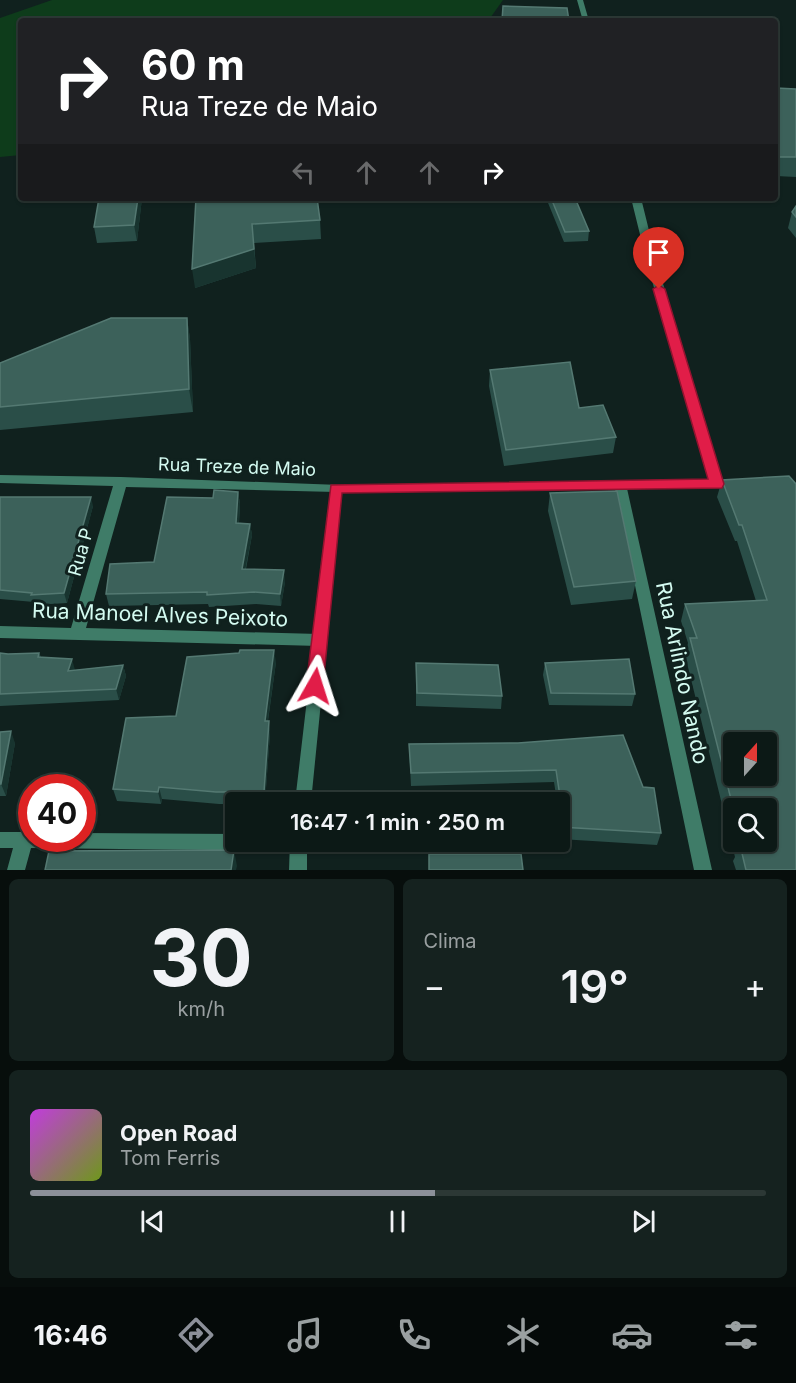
<!DOCTYPE html>
<html lang="pt">
<meta charset="utf-8">
<style>
:root{--surface:#0c1916;--page:#15221f;--text:#f1f3f6;--muted:#9aa0a1;--line:#2c3835;--accent:#8c9099}
body{margin:0;font-family:Inter,sans-serif;background:var(--page);color:var(--text);height:100vh;display:flex;flex-direction:column;font-size:22px;white-space:nowrap}
*{box-sizing:border-box;margin:0}
p{font-size:20px;color:var(--muted)}
.icon{flex:none;width:33px;height:33px;fill:none;stroke:currentColor;stroke-width:2;stroke-linecap:round;stroke-linejoin:round}
.map{position:relative;height:870px;overflow:hidden}
.sheet{display:flex;flex-direction:column;gap:9px;padding:9px;background:#070e0c;flex:1}
.sheet>*{flex:none}
.guide{position:absolute;left:18px;top:18px;width:760px;height:183px;border-radius:6px;box-shadow:0 2px 4px #0004,0 0 0 2px var(--line);background:#202124;color:#fff;overflow:hidden}
.needle{width:39px;rotate:21deg}
.fabs{position:absolute;left:723px;top:732px;display:grid;gap:12px}
.fabs a{display:grid;place-items:center;width:54px;height:54px;border-radius:6px;background:var(--surface);box-shadow:0 2px 4px #0004,0 0 0 2px var(--line);font-size:30px}
.speed{position:absolute;left:18px;top:774px;display:flex;gap:12px;font-size:30px;font-weight:700;text-align:center}
.speed>*{display:grid;place-content:center;width:78px;height:78px;border-radius:50%;background:var(--surface);box-shadow:0 2px 4px #0004,0 0 0 2px var(--line);line-height:1}
.speed .limit{border:9px solid #d22;background:#fff;color:#111}
.pin{position:absolute;display:grid;place-items:center;width:51px;height:51px;color:#fff;margin:-62px -26px;border-radius:50% 50% 50% 0;rotate:-45deg;box-shadow:0 0 6px #0007}
.pin .icon{rotate:45deg}
.me{position:absolute;width:66px;margin:-33px;rotate:6deg;stroke-linejoin:round;filter:drop-shadow(0 0 4px #0008)}
.turn{display:flex;align-items:center;gap:21px;height:126px;padding:0 24px;font-size:27px}
.turn .icon{width:78px;height:78px;stroke-width:2.5}
.turn b{display:block;font-size:42px;line-height:51px}
.lanes{display:flex;align-items:center;height:57px;padding:0 24px;background:#0003;justify-content:center;gap:30px;direction:ltr}
.lanes .off{opacity:.35}
.big{font-size:45px;font-weight:600;line-height:1.1}
.sheet .tile{flex:1;display:flex;flex-direction:column;justify-content:center;gap:9px;min-width:0;padding:0 21px;border-radius:9px;background:var(--page)}
.sheet .dial{align-items:center;gap:0}
.dial b{font-size:78px;line-height:1}
.song{display:flex;align-items:center;gap:18px}
.cover{width:72px;height:72px;border-radius:9px;background:linear-gradient(135deg,hsl(290 70% 55%),hsl(80 70% 35%))}
.played{height:6px;border-radius:3px;background:linear-gradient(90deg,var(--accent) 55%,var(--line) 55%)}
.keys{display:flex;justify-content:space-around;direction:ltr}
.heat{display:flex;justify-content:space-between;align-items:center;font-size:33px;direction:ltr}
.sheet .tiles{flex:1;display:grid;gap:9px;grid-template-columns:1fr 1fr}
.tile:last-child{grid-column:span 2}
.trip{position:absolute;left:225px;top:792px;width:345px;height:60px;border-radius:6px;background:var(--surface);box-shadow:0 2px 4px #0004,0 0 0 2px var(--line);font-weight:600;line-height:60px;text-align:center}
.menu{display:flex;height:96px;justify-content:space-around;align-items:center;background:#050a09;color:var(--muted)}
.menu .icon{width:42px;height:42px}
.menu .on{color:var(--accent)}
.menu b{font-size:27px;color:var(--text)}
.map>svg:first-child{display:block}
.water{fill:#0e3c1b}
.lines{fill:none;stroke-linecap:round;stroke-linejoin:round}
.minor{fill:#3f7c68;fill-rule:evenodd}
.tertiary{fill:#3f7c68;fill-rule:evenodd}
.wall{fill:#2a4e48;fill-rule:evenodd}
.shaded-wall{fill:#18342f}
.building{fill:#3c615a;stroke:#547972;stroke-width:1.5;fill-rule:evenodd}
.route{fill:#e11d48;stroke:#92132f;stroke-width:1.5}
.labels{text-anchor:middle;stroke-width:6;stroke-linejoin:round;paint-order:stroke}
.street-label{font-size:18px;fill:#d4fbf1;stroke:#10211e}
.near-street-label{font-size:21px;fill:#d4fbf1;stroke:#10211e}
</style>
<div class="map">
<svg width="796" height="870" viewBox="0 0 796 870">
<rect width="100%" height="100%" fill="#10211e"/>
<path class="water" d="M52,0H503L488,21H21V155L0,157V18Z"/>
<g class="lines">
<path class="minor" d="M0,475L121,477L340,485L342,488L336,492L126,487L86,628L319,634L324,636L326,640L324,644L319,646L0,638V626L71,628L113,486L0,483Z
M620,480L626,484L712,870H694L614,484Z
M0,832H32V838H82V833L236,834V842L308,843L305,849L299,851L31,848L25,870H7L13,848H0Z"/>
<path class="tertiary" d="M577,0H583L589,21H583Z
M631,198H641L658,267L722,480H736L742,484L736,488L342,492L311,802H295L332,485L710,480L648,267Z
M290,842H307V870H289Z"/>
</g>
<path class="wall" d="M776,88L796,89V177L776,176Z
M142,198L137,241L97,243L94,227Z
M196,198L320,220L321,239L254,243L256,268L195,288Z
M546,198H575L589,231L588,241L564,242Z
M796,206V238L788,228L792,212Z
M187,318L190,339L193,412L0,430V363Z
M490,370L579,408L616,437L613,453L504,466L489,386Z
M789,476L796,870H736L733,861L735,857L685,655L688,643L681,621L685,604L756,601L737,541H735L717,497L722,480ZM734,808L766,842H734Z
M238,492L240,504L239,523L250,524L252,535L246,569L285,582L281,606L256,604L209,607L208,604L109,606L106,594L154,562Z
M550,493L636,581L632,599L571,605L548,511Z
M0,497L93,506L67,603L34,605V602L0,599Z
M0,653L8,654L39,653L41,657L75,670L123,665L126,676L119,700L0,706Z
M276,662L268,721L270,733L265,802H236V804H219L162,799L161,804L117,801L113,789L176,716Z
M416,663L502,696L501,709L416,706Z
M545,663L635,694L632,706L549,705L543,675Z
M0,732L15,743L6,796H0Z
M518,743L661,833L657,845L560,839V802H557L554,782L411,786L409,744Z"/>
<path class="shaded-wall" d="M138,198H142L137,241L134,225Z
M254,249L256,268L195,288L192,269Z
M187,318L190,339L193,412L189,389Z
M238,492L240,504L238,535L236,523Z
M91,497L93,506L67,603L64,593Z
M250,524L252,535L243,581L242,569Z
M284,570L285,582L281,606L280,594Z
M274,650L276,662L266,733L265,721Z
M72,659L75,670L68,671Z
M123,665L126,676L119,700L116,689Z
M269,721L270,733L265,802L264,792Z
M11,731L15,743L6,796L1,784Z
M159,787L162,799L161,804L158,792Z
M234,850L237,866L236,870H231Z"/>
<path class="building" d="M503,6L567,8L569,21H502Z
M776,88L796,89V157H776Z
M99,198H138L134,225L94,227Z
M196,198H317L320,220L252,224L254,249L192,269Z
M551,198H575L589,231L565,232Z
M796,206V217L792,212Z
M111,318H187L189,389L0,407V363Z
M570,362L579,408L603,405L616,437L506,450L490,370Z
M789,476L796,484V870H746L740,845H742L741,842H766V808H734V811L690,638H697L685,604L767,600L742,525H739L722,480ZM734,742H766V776H734Z
M214,490L238,492L236,523L250,524L242,569L284,570L280,594L254,592L207,595V592L106,594L110,564L154,562L167,497L213,498Z
M617,491L636,581L574,587L550,493Z
M0,497H91L64,593L31,595L32,593L0,590Z
M240,650H274L265,721H269L264,792H216L159,787L158,792L113,789L126,718L176,716L187,657L239,653Z
M0,653L8,654L39,653L38,657L72,659L68,671L123,665L116,689L0,694Z
M629,659L635,694L551,693L545,663Z
M416,663L498,665L502,696L417,693Z
M11,731L1,784H0V732Z
M623,735L643,787L654,788L661,833L560,827L559,790L556,770L411,773L409,744L518,743Z
M234,850L231,870H45L49,851Z
M429,854H521L523,870H429Z"/>
<path class="route" d="M659,285L665,289L724,484L722,488L342,493L323,686L321,691L315,694L309,691L306,686L331,485L708,479L653,289Z"/>
<g class="labels">
<g class="street-label">
<text transform="translate(237 467) rotate(2)" y="6">Rua Treze de Maio</text>
<text transform="translate(81 552) rotate(-74)" y="6">Rua P</text>
</g>
<g class="near-street-label">
<text transform="translate(160 615) rotate(2)" y="7">Rua Manoel Alves Peixoto</text>
<text transform="translate(682 673) rotate(78)" y="7">Rua Arlindo Nando</text>
</g>
</g>
</svg>
<div class="fabs">
<a><svg class="needle" viewBox="-14 -14 28 28"><path d="M0-13l5 13h-10z" fill="#e53935"/><path d="M0 13l5-13h-10z" fill="#9aa0a1"/></svg></a>
<a><svg class="icon" aria-label="search" viewBox="0 0 24 24"><circle cx="10" cy="10" r="6"/><path d="M15 15l6 6"/></svg></a>
</div>
<div class="speed"><div class="limit">40</div></div>
<div class="pin" style="left:659px;top:289px;background:#d93025"><svg class="icon" aria-label="arrive" viewBox="0 0 24 24"><path d="M6 21V4h12l-3 4 3 4H6"/></svg></div>
<svg class="me" style="left:315px;top:686px" viewBox="-20 -20 40 40"><path d="M0-17L14 15 0 8-14 15z" fill="#e11d48" stroke="#fff" stroke-width="4"/></svg>
<div class="trip">16:47 · 1 min · 250 m</div>
<div class="guide">
<div class="turn"><svg class="icon" aria-label="right" viewBox="0 0 24 24"><path d="M7 20v-9h11M14 6l5 5-5 5"/></svg><div><b>60 m</b>Rua Treze de Maio</div></div>
<div class="lanes"><svg class="icon off" aria-label="left" viewBox="0 0 24 24"><path d="M17 20v-9H6M10 6l-5 5 5 5"/></svg><svg class="icon off" aria-label="ahead" viewBox="0 0 24 24"><path d="M12 20V5M6 11l6-6 6 6"/></svg><svg class="icon off" aria-label="ahead" viewBox="0 0 24 24"><path d="M12 20V5M6 11l6-6 6 6"/></svg><svg class="icon" aria-label="right" viewBox="0 0 24 24"><path d="M7 20v-9h11M14 6l5 5-5 5"/></svg></div>
</div>
</div>
<section class="sheet">
<div class="tiles">
<div class="tile dial"><b>30</b><p>km/h</p></div>
<div class="tile"><p>Clima</p>
<div class="heat"><a>−</a><b class="big">19°</b><a>+</a></div>
</div>
<div class="tile">
<div class="song"><i class="cover"></i><div><b>Open Road</b><p>Tom Ferris</p></div></div>
<div class="played"></div>
<div class="keys"><svg class="icon" aria-label="previous" viewBox="0 0 24 24"><path d="M18 5L8 12l10 7zM5 5v14"/></svg><svg class="icon" aria-label="pause" viewBox="0 0 24 24"><path d="M8 5v14M16 5v14"/></svg><svg class="icon" aria-label="next" viewBox="0 0 24 24"><path d="M6 5l10 7-10 7zM19 5v14"/></svg></div>
</div>
</div>
</section>
<nav class="menu">
<b>16:46</b>
<svg class="icon on" aria-label="directions" viewBox="0 0 24 24"><path d="M12 3l9 9-9 9-9-9zM9 14v-3h6M13 9l2 2-2 2"/></svg>
<svg class="icon" aria-label="music" viewBox="0 0 24 24"><path d="M9 18V5l10-2v13"/><circle cx="6" cy="18" r="3"/><circle cx="16" cy="16" r="3"/></svg>
<svg class="icon" aria-label="phone" viewBox="0 0 24 24"><path d="M5 4h4l2 5-3 2q2 4 5 5l2-3 5 2v4C11 20 4 13 5 4z"/></svg>
<svg class="icon" aria-label="climate" viewBox="0 0 24 24"><path d="M12 3v18M4 7l16 10M4 17L20 7"/></svg>
<svg class="icon" aria-label="car" viewBox="0 0 24 24"><path d="M5 17H2v-5l4-1 3-4h7l3 4 3 1v5h-3M9 17h6M6 11h13"/><circle cx="7" cy="17" r="2"/><circle cx="17" cy="17" r="2"/></svg>
<svg class="icon" aria-label="filters" viewBox="0 0 24 24"><path d="M4 7h16M4 17h16"/><circle cx="9" cy="7" r="2"/><circle cx="15" cy="17" r="2"/></svg>
</nav>
